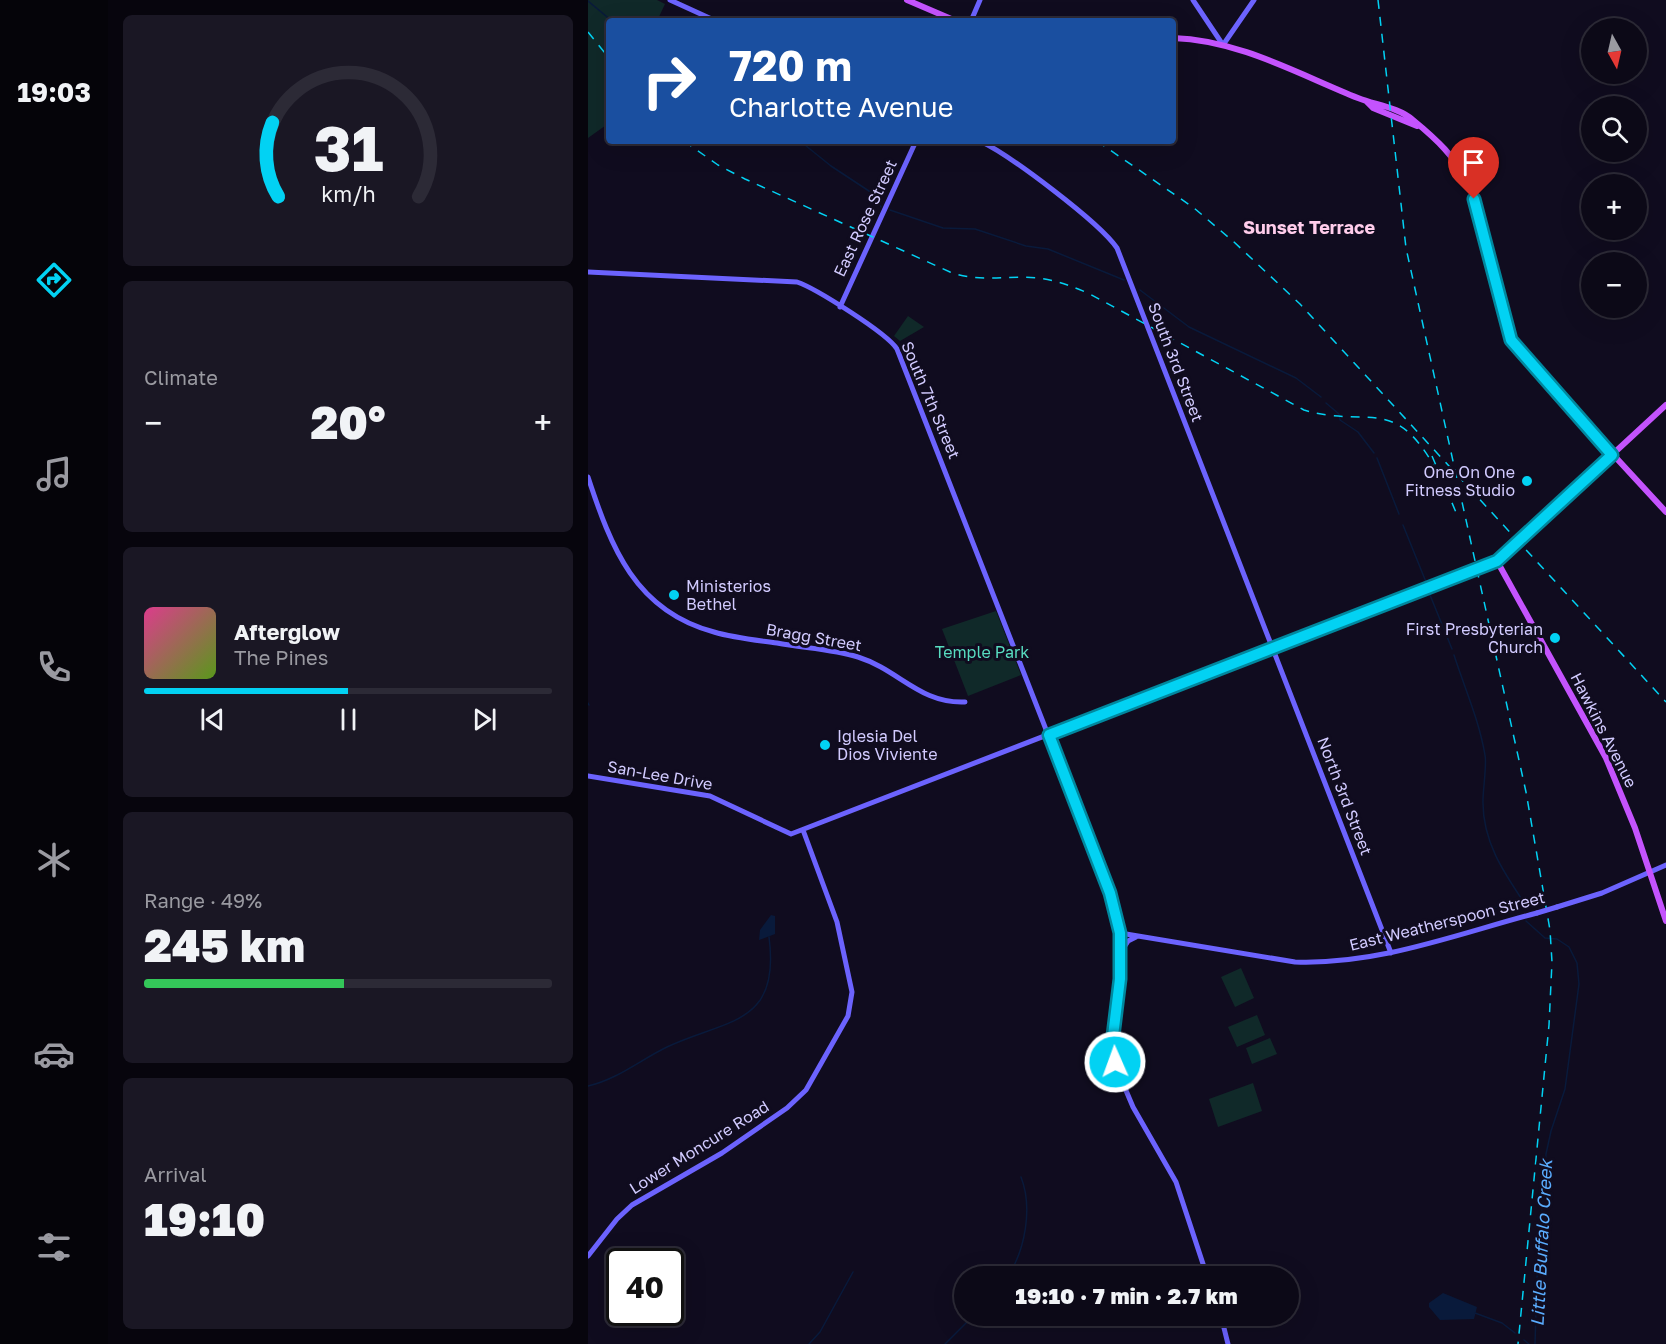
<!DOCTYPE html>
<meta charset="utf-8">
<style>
:root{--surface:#0c0917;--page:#1a1724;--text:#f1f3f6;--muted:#9a9aa1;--line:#2c2a36;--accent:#02d2f3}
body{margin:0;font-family:"Golos Text",sans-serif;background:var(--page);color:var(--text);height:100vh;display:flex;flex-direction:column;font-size:22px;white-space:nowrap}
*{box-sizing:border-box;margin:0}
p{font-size:20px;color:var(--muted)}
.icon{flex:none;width:33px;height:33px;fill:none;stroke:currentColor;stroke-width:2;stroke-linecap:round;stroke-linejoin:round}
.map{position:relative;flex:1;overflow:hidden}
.side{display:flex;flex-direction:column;gap:15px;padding:15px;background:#07050d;width:480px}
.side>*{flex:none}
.hud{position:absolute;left:18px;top:18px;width:570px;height:126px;border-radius:6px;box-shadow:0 6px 24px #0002,0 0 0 2px var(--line);background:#1a4fa0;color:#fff;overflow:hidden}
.needle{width:39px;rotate:172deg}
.fabs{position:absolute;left:993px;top:18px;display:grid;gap:12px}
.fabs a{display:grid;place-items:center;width:66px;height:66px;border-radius:50%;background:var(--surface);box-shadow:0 6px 24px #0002,0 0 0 2px var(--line);font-size:30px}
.speed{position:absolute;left:18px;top:1248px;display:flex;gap:12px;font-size:30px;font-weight:700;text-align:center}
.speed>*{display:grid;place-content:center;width:78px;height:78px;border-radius:50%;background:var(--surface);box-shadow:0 6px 24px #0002,0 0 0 2px var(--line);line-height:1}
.speed .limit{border:3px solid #111;border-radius:9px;background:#fff;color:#111}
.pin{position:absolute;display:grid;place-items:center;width:51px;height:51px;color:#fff;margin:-62px -26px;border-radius:50% 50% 50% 0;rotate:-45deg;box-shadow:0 0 6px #0007}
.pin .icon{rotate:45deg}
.me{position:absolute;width:66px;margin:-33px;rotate:358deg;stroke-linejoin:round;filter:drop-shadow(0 0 4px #0008)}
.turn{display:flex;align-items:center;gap:21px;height:126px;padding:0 24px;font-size:27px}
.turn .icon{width:78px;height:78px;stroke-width:2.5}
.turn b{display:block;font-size:42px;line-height:51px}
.big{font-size:45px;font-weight:800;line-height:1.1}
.side .widget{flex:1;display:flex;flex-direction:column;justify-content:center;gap:9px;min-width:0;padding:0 21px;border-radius:9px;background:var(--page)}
.side .dial{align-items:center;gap:0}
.dial svg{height:156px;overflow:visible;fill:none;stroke:var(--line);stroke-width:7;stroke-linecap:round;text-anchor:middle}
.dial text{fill:var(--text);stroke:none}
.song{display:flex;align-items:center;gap:18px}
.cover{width:72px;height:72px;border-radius:9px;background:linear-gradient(135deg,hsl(330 70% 55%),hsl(90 70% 35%))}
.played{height:6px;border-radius:3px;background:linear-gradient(90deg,var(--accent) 50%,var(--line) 50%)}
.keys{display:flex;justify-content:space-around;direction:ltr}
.heat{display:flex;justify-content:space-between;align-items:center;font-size:33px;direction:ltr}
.charge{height:9px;border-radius:4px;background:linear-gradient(90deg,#34c759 49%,var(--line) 0)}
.trip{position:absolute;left:366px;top:1266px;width:345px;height:60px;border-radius:30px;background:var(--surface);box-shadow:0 6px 24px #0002,0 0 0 2px var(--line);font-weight:800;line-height:60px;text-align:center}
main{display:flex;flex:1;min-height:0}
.tab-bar{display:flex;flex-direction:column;width:108px;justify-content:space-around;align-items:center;background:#050409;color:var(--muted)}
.tab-bar .icon{width:42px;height:42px}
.tab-bar .current{color:var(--accent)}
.tab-bar b{font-size:27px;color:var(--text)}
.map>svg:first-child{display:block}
.green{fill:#102929}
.water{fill:#091a3b}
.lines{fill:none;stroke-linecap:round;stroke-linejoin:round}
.stream{stroke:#091a3b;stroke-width:1.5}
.secondary{stroke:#6c63fe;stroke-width:5}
.primary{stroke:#c453fd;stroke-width:6}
.rail{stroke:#02d2f3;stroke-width:1.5;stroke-dasharray:9 8;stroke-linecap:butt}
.secondary-bridge{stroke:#6c63fe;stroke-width:5}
.route-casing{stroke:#01889e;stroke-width:15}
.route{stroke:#02d2f3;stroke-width:10}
.poi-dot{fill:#02d2f3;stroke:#100c1f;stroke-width:2}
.labels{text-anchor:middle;stroke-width:6;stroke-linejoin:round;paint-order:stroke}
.street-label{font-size:16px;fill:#d2cbff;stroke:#100c1f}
.poi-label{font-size:16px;fill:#d2cbff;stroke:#100c1f;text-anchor:end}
.park-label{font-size:16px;fill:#58ddc1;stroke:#100c1f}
.neighbourhood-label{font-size:18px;font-weight:bold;fill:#ffcdeb;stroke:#100c1f}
.water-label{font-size:18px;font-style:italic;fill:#5aacfe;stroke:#100c1f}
</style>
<main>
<nav class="tab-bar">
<b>19:03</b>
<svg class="icon current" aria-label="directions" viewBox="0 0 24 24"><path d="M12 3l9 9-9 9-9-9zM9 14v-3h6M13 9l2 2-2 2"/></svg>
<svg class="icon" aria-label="music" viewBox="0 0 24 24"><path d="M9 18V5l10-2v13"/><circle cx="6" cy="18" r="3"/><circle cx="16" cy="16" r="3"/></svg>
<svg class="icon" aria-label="phone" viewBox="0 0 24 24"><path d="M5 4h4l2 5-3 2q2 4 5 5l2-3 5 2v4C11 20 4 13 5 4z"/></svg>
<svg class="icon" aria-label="climate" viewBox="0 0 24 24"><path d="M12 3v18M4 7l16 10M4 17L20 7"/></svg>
<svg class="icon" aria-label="car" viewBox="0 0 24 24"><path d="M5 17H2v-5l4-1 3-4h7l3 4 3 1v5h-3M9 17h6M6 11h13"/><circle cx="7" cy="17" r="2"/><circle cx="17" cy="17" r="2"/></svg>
<svg class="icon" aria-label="filters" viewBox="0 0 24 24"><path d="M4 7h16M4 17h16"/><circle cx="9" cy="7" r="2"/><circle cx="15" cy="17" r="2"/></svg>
</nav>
<section class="side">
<div class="widget dial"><svg viewBox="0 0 100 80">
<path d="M14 69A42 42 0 1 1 86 69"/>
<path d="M14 69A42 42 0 0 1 11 31" stroke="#02d2f3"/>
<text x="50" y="56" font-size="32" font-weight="700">31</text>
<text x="50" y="72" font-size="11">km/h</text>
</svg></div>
<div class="widget"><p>Climate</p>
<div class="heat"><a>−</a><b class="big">20°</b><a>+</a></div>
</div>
<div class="widget">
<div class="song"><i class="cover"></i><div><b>Afterglow</b><p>The Pines</p></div></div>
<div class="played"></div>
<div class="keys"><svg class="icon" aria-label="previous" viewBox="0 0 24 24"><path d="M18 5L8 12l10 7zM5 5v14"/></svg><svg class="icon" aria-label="pause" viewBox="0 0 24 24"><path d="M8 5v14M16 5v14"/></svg><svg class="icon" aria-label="next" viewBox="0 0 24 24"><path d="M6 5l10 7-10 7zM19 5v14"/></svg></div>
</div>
<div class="widget"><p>Range · 49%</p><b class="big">245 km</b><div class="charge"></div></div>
<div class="widget"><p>Arrival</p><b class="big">19:10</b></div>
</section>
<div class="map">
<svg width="1078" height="1344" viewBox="0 0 1078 1344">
<rect width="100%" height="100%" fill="#100c1f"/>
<path class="green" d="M0,0H69L77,4L69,21H21V123L0,138Z
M320,316L336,327L312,341L306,336Z
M408,611L433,675L380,696L354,629Z
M653,968L666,998L647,1007L633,977Z
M669,1015L677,1035L649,1047L640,1027Z
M682,1038L689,1054L664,1064L658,1048Z
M665,1083L674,1111L630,1127L621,1099Z"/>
<path class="water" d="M183,915L187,916V934L171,940L172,930Z
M855,1293L889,1307L886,1319L852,1320L841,1307V1303Z"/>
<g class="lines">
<path class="stream" d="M0,1L24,21
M212,141L243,166L287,195L293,207
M302,210L355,228L387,229L438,246L460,249L536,280
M552,290L601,327L708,378L733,397
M738,403L751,414L752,420L770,432L786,453
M789,458L811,514
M815,525L838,582
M842,595L864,649
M866,655C877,689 891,720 897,755C899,763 895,790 895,800C894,841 916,873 937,904
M0,703L1,705
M875,914L935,902
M938,921L957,938L969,939L981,947L989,963L991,984L977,1089L963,1131L958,1154L949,1279L947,1344
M0,1086C30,1079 52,1060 79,1047C138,1019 193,1026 181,937
M420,1276C437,1250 445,1208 433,1177
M887,1313L914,1323L927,1333
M936,1340L941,1344
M221,1344L232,1332L265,1272
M357,1344L385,1316"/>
<path class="secondary" d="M82,0L128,21
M605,0L635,45L666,0
M383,21L392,0
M392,141C422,155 511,222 529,248L803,953
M0,272L209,282C227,288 299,333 309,349L522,893L532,933L533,954L525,1036L528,1067L545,1107L588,1182L619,1276
M252,307L328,141
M0,477C23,547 47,611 126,632C146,638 168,640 189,643C215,648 244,649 270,657C311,670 332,704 377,702
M0,776L122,796L203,834L909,561
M969,907L1014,893L1078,865
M532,933L707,962C791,965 869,934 949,913
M534,950L540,941L548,937
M0,1256L29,1219L44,1205L134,1153L199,1108L218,1090L260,1016L264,992L249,922L215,830
M633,1316L640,1344"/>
<path class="primary" d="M319,0L368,21
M585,38C651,40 710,74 770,98C787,105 810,107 825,120C847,138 869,158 881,185C896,220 902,262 911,299C915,315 918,332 926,347L1078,512
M779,102L785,108L829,126
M1078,405L909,561L1018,758L1047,828L1078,921"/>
<path class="rail" d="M790,0L818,248L938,792L962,930L964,962L961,1025L930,1344
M0,32L21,58
M96,141L130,165L157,179L362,272C391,283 420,275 450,278C468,280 483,286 500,293L716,410C779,429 805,394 846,466
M509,141L606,208L646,242L712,304L1078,702
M844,456L870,517"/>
<path class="secondary-bridge" d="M949,913L969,907"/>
</g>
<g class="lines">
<g class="route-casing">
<path id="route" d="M527,1062L525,1036L532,979V933L522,893L461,735L909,561L1024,455L923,340L886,199"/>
</g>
<use href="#route" class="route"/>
</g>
<g class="poi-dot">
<circle cx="939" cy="481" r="6"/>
<circle cx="86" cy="595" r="6"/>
<circle cx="967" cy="638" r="6"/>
<circle cx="237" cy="745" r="6"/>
</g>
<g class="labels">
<g class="street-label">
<text transform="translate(277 218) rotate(-65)" y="6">East Rose Street</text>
<text transform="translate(588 362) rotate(69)" y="6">South 3rd Street</text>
<text transform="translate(343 400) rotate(67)" y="6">South 7th Street</text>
<text transform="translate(226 637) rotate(10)" y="6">Bragg Street</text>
<text transform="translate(1016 730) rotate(63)" y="6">Hawkins Avenue</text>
<text transform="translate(72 775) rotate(10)" y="6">San-Lee Drive</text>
<text transform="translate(757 796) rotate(69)" y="6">North 3rd Street</text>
<text transform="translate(859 921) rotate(-14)" y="6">East Weatherspoon Street</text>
<text transform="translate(111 1147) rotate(-32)" y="6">Lower Moncure Road</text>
</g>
<g class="poi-label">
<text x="927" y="478">One On One<tspan x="927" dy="18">Fitness Studio</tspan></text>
<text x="98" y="592" text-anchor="start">Ministerios<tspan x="98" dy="18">Bethel</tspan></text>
<text x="955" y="635">First Presbyterian<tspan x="955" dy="18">Church</tspan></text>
<text x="249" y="742" text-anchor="start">Iglesia Del<tspan x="249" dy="18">Dios Viviente</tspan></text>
</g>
<g class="park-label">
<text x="394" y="658">Temple Park</text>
</g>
<g class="neighbourhood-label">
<text x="721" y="234">Sunset Terrace</text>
</g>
<g class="water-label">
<text transform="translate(954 1243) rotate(-87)" y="6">Little Buffalo Creek</text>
</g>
</g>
</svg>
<div class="fabs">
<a><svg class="needle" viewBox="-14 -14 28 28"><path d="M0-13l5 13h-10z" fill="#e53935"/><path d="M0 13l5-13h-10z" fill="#9a9aa1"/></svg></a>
<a><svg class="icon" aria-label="search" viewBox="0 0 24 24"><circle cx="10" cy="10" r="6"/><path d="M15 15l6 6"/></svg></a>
<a>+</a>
<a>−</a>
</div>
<div class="speed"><div class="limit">40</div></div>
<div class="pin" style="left:886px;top:199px;background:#d93025"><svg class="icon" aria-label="arrive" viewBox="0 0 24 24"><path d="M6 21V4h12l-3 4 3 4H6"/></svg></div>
<svg class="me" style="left:527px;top:1062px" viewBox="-20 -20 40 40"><circle r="17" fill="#02d2f3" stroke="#fff" stroke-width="3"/><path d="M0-11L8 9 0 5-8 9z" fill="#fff"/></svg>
<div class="trip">19:10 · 7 min · 2.7 km</div>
<div class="hud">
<div class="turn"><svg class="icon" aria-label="right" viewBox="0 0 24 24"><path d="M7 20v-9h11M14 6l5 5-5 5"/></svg><div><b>720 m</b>Charlotte Avenue</div></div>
</div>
</div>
</main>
